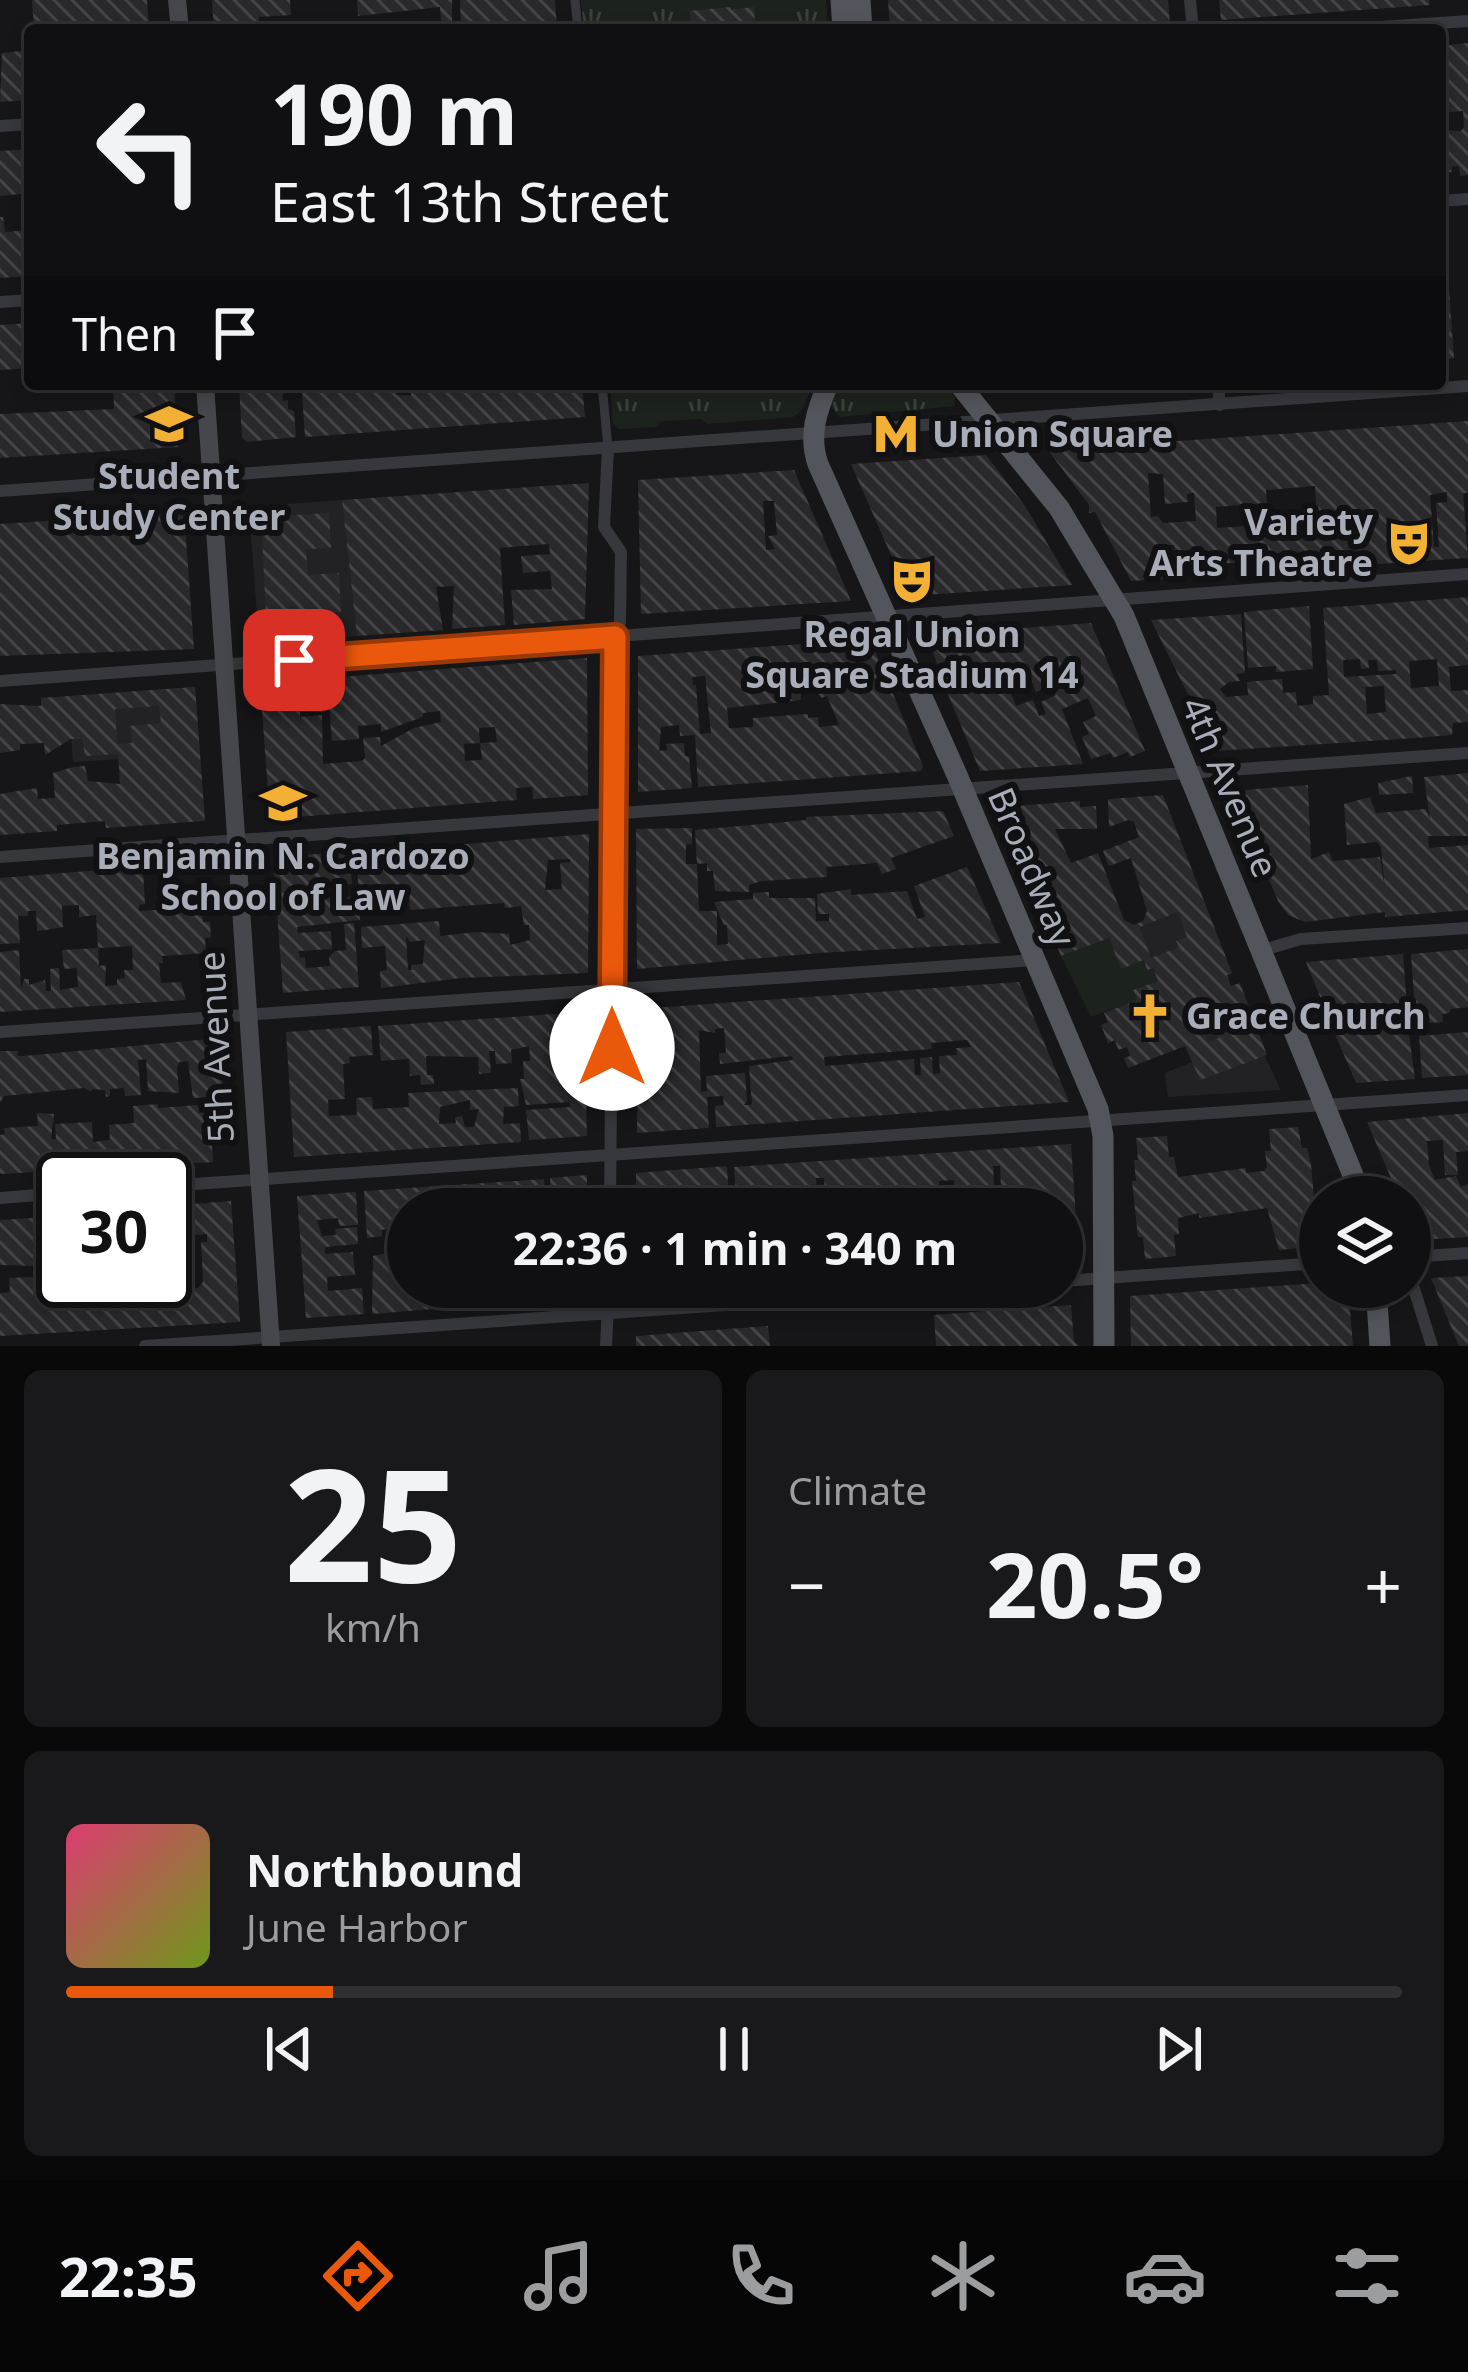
<!DOCTYPE html>
<meta charset="utf-8">
<style>
:root{--surface:#101012;--page:#19191b;--text:#f1f3f6;--muted:#9c9d9f;--line:#303032;--accent:#ea580c}
body{margin:0;font-family:"Noto Sans",sans-serif;background:var(--page);color:var(--text);height:100vh;display:flex;flex-direction:column;font-size:45px;white-space:nowrap}
*{box-sizing:border-box;margin:0}
p{font-size:39px;color:var(--muted)}
.icon{flex:none;width:66px;height:66px;fill:none;stroke:currentColor;stroke-width:2;stroke-linecap:round;stroke-linejoin:round}
.map{position:relative;height:1346px;overflow:hidden}
.details{display:flex;flex-direction:column;gap:24px;padding:24px;background:#09090a;flex:1}
.details>*{flex:none}
.hud{position:absolute;left:24px;top:24px;width:1422px;height:366px;border-radius:12px;box-shadow:0 6px 18px #0003,0 0 0 3px var(--line);background:#101012;color:var(--text);overflow:hidden}
.tools{position:absolute;left:1299px;top:1176px;display:grid;gap:24px}
.tools a{display:grid;place-items:center;width:132px;height:132px;border-radius:50%;background:var(--surface);box-shadow:0 6px 18px #0003,0 0 0 3px var(--line);font-size:60px}
.speed{position:absolute;left:36px;top:1152px;display:flex;gap:24px;font-size:60px;font-weight:700;text-align:center}
.speed>*{display:grid;place-content:center;width:156px;height:156px;border-radius:50%;background:var(--surface);box-shadow:0 6px 18px #0003,0 0 0 3px var(--line);line-height:1}
.speed .limit{border:6px solid #111;border-radius:18px;background:#fff;color:#111}
.pin{position:absolute;display:grid;place-items:center;width:102px;height:102px;color:#fff;margin:-51px;border-radius:24px;box-shadow:0 6px 18px #0006}
.me{position:absolute;width:132px;margin:-66px;rotate:0deg;stroke-linejoin:round;filter:drop-shadow(0 0 9px #0008)}
.turn{display:flex;align-items:center;gap:42px;height:252px;padding:0 48px;font-size:54px}
.turn .icon{width:156px;height:156px;stroke-width:2.5}
.turn b{display:block;font-size:84px;line-height:102px}
.then{display:flex;align-items:center;height:114px;padding:0 48px;background:#0003;gap:24px;font-size:45px}
.big{font-size:90px;font-weight:700;line-height:1.1}
.details .tile{flex:1;display:flex;flex-direction:column;justify-content:center;gap:18px;min-width:0;padding:0 42px;border-radius:18px;background:var(--page)}
.details .dial{align-items:center;gap:0}
.dial b{font-size:156px;line-height:1}
.song{display:flex;align-items:center;gap:36px}
.cover{width:144px;height:144px;border-radius:18px;background:linear-gradient(135deg,hsl(340 70% 55%),hsl(80 70% 35%))}
.played{height:12px;border-radius:6px;background:linear-gradient(90deg,var(--accent) 20%,var(--line) 20%)}
.keys{display:flex;justify-content:space-around;direction:ltr}
.heat{display:flex;justify-content:space-between;align-items:center;font-size:66px;direction:ltr}
.details .tiles{flex:1;display:grid;gap:24px;grid-template-columns:1fr 1fr}
.tile:last-child{grid-column:span 2}
.trip{position:absolute;left:387px;top:1188px;width:696px;height:120px;border-radius:60px;background:var(--surface);box-shadow:0 6px 18px #0003,0 0 0 3px var(--line);font-weight:700;line-height:120px;text-align:center}
.tabs{display:flex;height:192px;justify-content:space-around;align-items:center;background:#060607;color:var(--muted)}
.tabs .icon{width:84px;height:84px}
.tabs .active{color:var(--accent)}
.tabs b{font-size:54px;color:var(--text)}
.map>svg:first-child{display:block}
.built{fill:#222225}
.green{fill:#1c231d}
.park{fill:url(#park-tufts)}
.building{fill:url(#building-back-hatch);fill-rule:evenodd}
.lines{fill:none;stroke-linecap:round;stroke-linejoin:round}
.pedestrian{stroke:#37383d;stroke-width:9}
.minor{stroke:#37383d;stroke-width:12}
.secondary{stroke:#45474d;stroke-width:18}
.primary{stroke:#53555c;stroke-width:21}
.route-casing{stroke:#983908;stroke-width:30}
.route{stroke:#ea580c;stroke-width:21}
.labels{text-anchor:middle;stroke-width:12;stroke-linejoin:round;paint-order:stroke}
.poi-label{font-size:36px;font-weight:bold;fill:#a8adb8;stroke:#111113}
.street-label{font-size:36px;fill:#a8adb8;stroke:#111113}
</style>
<div class="map">
<svg width="1468" height="1346" viewBox="0 0 1468 1346">
<defs>
<pattern id="park-tufts" width="24" height="20" patternUnits="userSpaceOnUse" patternTransform="scale(3)"><rect width="24" height="20" fill="#1c231d"/><path d="M3 7l-1-3M5 7V3M7 7l1-3M15 17l-1-3M17 17v-4M19 17l1-3" fill="none" stroke="#3a403c"/></pattern>
<pattern id="building-back-hatch" width="6" height="6" patternUnits="userSpaceOnUse" patternTransform="scale(3)"><rect width="6" height="6" fill="#29292c"/><path d="M-1 5l2 2M0 0l6 6M5-1l2 2" fill="none" stroke="#454548"/></pattern>
</defs>
<rect width="100%" height="100%" fill="#161618"/>
<path class="built" d="M342,500L357,636L259,643L249,507Z
M195,687L200,754L73,762L68,696Z
M1178,912L1188,936L1214,926L1232,973L1227,975L1231,986L1281,1090L1168,1097L1165,1073L1192,1062L1185,1046L1179,948L1151,958L1140,927Z"/>
<path class="green" d="M1109,938L1121,969L1144,960L1147,970L1153,968L1158,981L1133,990L1137,1000L1091,1017L1061,956Z"/>
<path class="park" d="M581,0H826L828,30H584Z
M610,384H814L801,411L793,417L707,424L701,419L662,421L656,427L619,429L613,424Z
M837,384H944L955,397V406L839,417L830,404Z"/>
<path class="building" d="M32,0H147L149,30H91L90,22L78,24V30H34Z
M212,0H290L291,15L259,17L260,30H214Z
M357,0H452V30H343L342,24L441,21L440,7L358,16Z
M460,0H555L557,30H461Z
M888,0H1168L1170,23L1072,30H890Z
M1219,0H1429L1430,5L1221,20Z
M731,7V10L754,7L755,26L691,30L690,11Z
M1468,43V175L1460,176L1459,166L1452,167V172L1440,173V130L1461,131L1464,127L1463,111L1440,113V46Z
M30,50V100L0,102L2,53Z
M30,149V193L0,196V151Z
M0,217H3L5,232L30,230V276L0,278Z
M1440,218H1444L1454,358L1440,360Z
M30,323V368L0,370V325Z
M174,384L178,447L0,458V414L114,409L113,386Z
M239,384H282L283,401L288,400V409L294,411L296,437L247,442L242,438Z
M438,384H505V393L532,391L533,384H582L585,417L305,437L302,393L387,385L396,387V395H411L410,386Z
M1468,421V493H1463L1468,558L1451,559L1320,568V557L1183,566V562L1176,563L1174,545H1164L1166,579L1131,581L1095,512L1089,513V505L1048,450ZM1148,473L1163,474L1165,504L1188,502L1187,494L1194,493L1196,521L1163,523L1158,516L1151,517ZM1315,486L1317,521L1217,528L1216,507L1267,503L1266,490ZM1447,492V502L1436,503L1439,547H1434L1430,495Z
M986,455L1025,506L1072,585L909,596L851,464Z
M794,470L851,601L641,614L638,480ZM763,501H774L777,535L768,536L775,549L766,550Z
M589,483L585,619L514,625L511,590L552,589L550,571L523,573L521,556L550,554L549,544L500,548L505,625L452,629L454,586L436,587L443,630L357,636L342,500Z
M184,512L194,649L0,656V524Z
M329,513L331,548L306,549L308,575L339,573L341,612L266,616L261,517Z
M1468,597V665L1449,667L1451,691L1468,690V722L1453,723L1452,735L1415,738L1216,751L1151,620L1241,614L1245,673L1236,674L1240,681L1229,682L1220,689L1226,697L1248,695L1247,682L1282,679L1283,693L1296,692L1297,706L1313,704V696L1329,695L1323,608ZM1360,659L1361,669L1369,668L1368,660H1377L1378,671L1396,670V674L1344,677L1343,660ZM1437,659L1439,686L1411,688L1409,661ZM1384,686L1386,712L1367,714L1365,687Z
M1309,606L1313,669L1276,672V666L1248,668L1244,612Z
M1091,623L1145,751L1130,757L1128,752L1113,758L1111,753L1091,759L1082,737L1089,734L1083,722L1096,716L1088,698L1062,709L1083,764L980,771L950,699L928,639L930,635ZM1011,673L1014,682L1029,675L1036,692L1052,685L1056,695L1041,702L1046,714L1039,716L1033,700L1016,706L1004,676Z
M870,639L923,766L921,771L698,787L695,735L680,736L679,725L661,727L659,751L667,750L666,744L684,743L685,756H689L692,788L638,792V656ZM705,676L711,733L700,734L696,685H693L692,677ZM814,685L821,698L827,696L839,725L819,727L818,717L808,718V714L753,718V727L729,728L727,708L801,700L800,686Z
M587,658L588,795L533,799L532,787L516,788L517,800L270,819L260,683ZM328,694L332,741L359,739L358,726L381,724V732L423,717V713L440,711L441,722L414,728L381,746L380,737L363,738L365,758L362,761L323,764L322,715L300,717V712L322,710L321,700L299,701V696ZM495,727L497,742L480,743L482,760L465,761L464,744L480,743L479,728Z
M195,687L205,821L106,828L105,821L57,825V831L0,835V794L37,788L38,799L55,798L53,773L73,767L85,766L88,781L120,784L118,754L85,756L82,739H71L45,755L44,743L20,744V750L0,753V704L41,706V698ZM159,706L161,723L130,726L132,743L117,744L115,709Z
M1468,773V836H1428L1429,848L1468,845V910L1385,917V912L1305,922L1288,915L1278,901L1232,791L1308,785L1311,859L1329,852L1333,861L1380,857L1385,890L1381,847L1377,842L1347,845L1344,804L1370,797L1376,813L1426,809L1430,820L1424,777Z
M1412,776L1413,793L1379,795L1378,783Z
M1163,795L1232,973L1227,975L1231,986L1240,983L1267,1055L1200,1080L1185,1046L1128,1068L1124,1058L1130,1056L1127,1047L1118,1050L1115,1040L1108,1043L1101,1025L1108,1022L1104,1013L1137,1000L1133,990L1158,981L1153,968L1147,970L1144,960L1121,969L1109,938L1061,956L1000,810L1002,807L1080,801V807L1096,806L1097,829H1055L1071,863L1098,853L1124,920L1134,925L1143,921L1147,911L1131,858L1109,866L1103,851L1139,837L1134,822L1128,820L1109,827L1108,799ZM1178,912L1187,937L1176,941L1179,947L1151,958L1140,927ZM1211,1009L1219,1038L1208,1042L1197,1014Z
M943,811L954,836L891,858L896,869L882,874L877,863L826,867L827,877L761,881L749,885V892L715,891L713,871H707V863L697,864L695,830L806,820V817Z
M692,828V844L686,845V864H697L699,911H717V945L728,944L727,925H724L714,902L753,899V893L769,892V898H815L816,921H829V914H818L817,894L851,889V895L907,891L917,919L925,917L914,886L967,867L1001,943L819,953L637,969L636,829Z
M589,834L588,973L461,978L381,988L380,971L387,970L385,946L362,948L361,927L439,921L440,936L475,932L509,934L510,945L530,940L529,925H524L521,906L505,908L504,903L410,910L409,896L396,897L391,884H386L387,899L376,900L375,893L359,894L356,853ZM570,859V862L560,863L562,889L545,890L548,860ZM406,936L410,942L425,940L423,964L411,965L412,970H408Z
M349,852L352,884L342,885V890L302,893V889H296L297,900L358,896L360,920L297,927L298,933L331,931L332,949L299,951L300,958L305,957L306,968L330,966L329,957L335,951L346,950L344,924L354,923L359,987L283,993L273,857Z
M139,867L143,869L145,904L139,905V911L202,907L203,922H210L211,938H205L206,953L162,956L163,963H159L161,983L181,982L186,1000L0,1012V952L19,950L21,989L24,979H29V985L45,980L46,991H51L50,969L59,968L60,990L78,987L77,968L64,969L62,950L98,948L99,966L106,965L105,986L117,985V979L125,978L124,970H133L132,946L98,948L96,915L79,917V905L62,906L63,927L46,930L37,931L36,911H28V916H18L20,943L0,944V878Z
M1468,949V1007L1450,1009V1013L1442,1014L1443,1022L1416,1024L1411,954Z
M1403,954L1407,1006L1383,1005L1385,1032L1408,1028L1415,1079L1356,1083L1335,1034L1360,1032L1358,1007L1325,1009L1306,962Z
M1019,982L1069,1102L716,1127L715,1106L724,1105L723,1096L707,1097L709,1128L637,1133L638,1009ZM724,1028L726,1053H719L720,1064L792,1056L793,1060L749,1066L752,1105H744L747,1101L745,1073L706,1076L707,1091L701,1092L699,1030L715,1033V1029ZM967,1040L972,1047L956,1048L957,1055L939,1056L940,1073L933,1074L932,1057L920,1058L921,1075H915L914,1059L825,1066L824,1057L932,1049L931,1043Z
M584,1012L587,1136L529,1140L526,1110L570,1107L569,1102L526,1105L520,1079H524L523,1061H530L529,1046L511,1050L512,1063L496,1064L495,1051H489L491,1073L479,1074L478,1057L426,1056L427,1075H433L434,1084L421,1085L420,1075L410,1076L409,1059L381,1061L378,1026Z
M371,1026L373,1055L349,1057L350,1063L343,1064L345,1099L328,1100L329,1116L357,1115L356,1098L372,1097L373,1109L409,1107L408,1093L518,1088L519,1106L504,1107L503,1124L520,1123L521,1142L294,1157L286,1032ZM470,1100V1110L479,1109L474,1127H465L462,1116L455,1117L456,1123L439,1124L440,1107Z
M1468,1032V1075L1422,1078L1419,1036Z
M220,1038L223,1096L193,1098L188,1061L179,1062L177,1068L179,1093L148,1091L146,1059L138,1060L141,1095L125,1096L124,1088L110,1089V1096L106,1097L105,1090L92,1089L91,1092L84,1088L4,1096L0,1103V1051H18V1056H23Z
M158,1104V1108L198,1105L199,1113L209,1112L211,1130L225,1129L226,1143L212,1145L213,1162L0,1174V1135L5,1134L4,1128L38,1126L37,1113L54,1114L51,1139H56L55,1124L92,1122L93,1142L110,1140L109,1125L134,1123L133,1106Z
M1468,1113V1151L1456,1152L1458,1175H1445L1443,1140L1427,1141L1429,1165L1435,1180L1456,1176L1461,1187L1468,1184V1237L1417,1240L1410,1224V1197H1399L1367,1122Z
M1298,1127L1302,1148H1307L1311,1164L1315,1209H1311L1312,1225L1306,1226L1308,1247L1279,1250L1267,1208L1199,1218V1213L1178,1218L1179,1234L1174,1235L1176,1256L1145,1259L1143,1237H1138L1132,1181H1136L1134,1160H1138L1136,1138L1167,1136L1169,1157H1174L1178,1177L1246,1168V1173L1264,1171L1267,1167L1265,1151H1271L1269,1129Z
M1071,1144L1079,1263L1062,1264V1209H1002L1000,1166H993L995,1199L953,1201L954,1180L939,1181V1189L876,1194L875,1186L863,1187L867,1207L826,1209L824,1178H816L818,1209H737L734,1167Z
M727,1166L729,1198L724,1199L725,1209H697L696,1199L664,1201L662,1209H636V1173Z
M587,1175V1209H552L550,1178Z
M544,1179L546,1209H408V1224L382,1230V1236L367,1238L364,1191Z
M356,1192L358,1225L339,1226L338,1218L317,1220L322,1236L336,1235L335,1229L357,1227L358,1244L325,1247V1254L353,1252L355,1275L327,1277L328,1291L362,1288L364,1314L306,1318L297,1196Z
M231,1201L240,1322L0,1336V1293L10,1292L9,1278L33,1277V1282H40L41,1295L86,1291V1303L98,1299L97,1281H127L132,1293L147,1292L150,1281H165V1206ZM207,1234V1242H201L203,1282L198,1288L184,1289L179,1285V1245L171,1246L170,1237Z
M63,1216V1257L48,1258L49,1263L38,1266L0,1265V1220Z
M408,1249V1287H553L554,1299L372,1314L373,1256Z
M1468,1276V1346H1459L1431,1278Z
M1320,1283V1287H1348L1353,1346H1131L1130,1296Z
M1071,1305L1074,1341L1079,1346H936L934,1315Z
M768,1326L770,1346H636V1336Z"/>
<g class="lines">
<path class="pedestrian" d="M575,0L578,30
M602,384L608,448"/>
<path class="minor" d="M1190,0L1193,30
M1337,30L1468,21
M0,126L30,124
M1440,201L1468,199
M0,302L30,300
M1218,384L1220,405
M608,448L604,527L621,552L620,622L615,637L610,1209
M0,491L1468,386
M0,681L1468,574
M0,857L1468,753
M1263,950L1301,939L1468,928
M0,1032L1035,960
M165,1186L1468,1095
M0,1198L63,1193
M1410,1257L1468,1253
M1410,1276L1432,1346
M1062,1281L1320,1263
M145,1346L979,1287
M606,1346L609,1287"/>
<path class="secondary" d="M177,0L180,30
M205,384L271,1346"/>
<path class="primary" d="M841,0L843,30
M860,0L862,30
M828,384C817,410 808,436 818,464L957,775L1098,1109L1103,1136L1104,1346
M959,384L1059,508L1124,616L1362,1197
M1376,1287L1380,1346"/>
</g>
<g class="lines">
<g class="route-casing">
<path id="route" d="M294,660L615,637L612,1048"/>
</g>
<use href="#route" class="route"/>
</g>
<defs>
<g id="university-bare" transform="scale(3.6)"><path d="M0-5L7-2L0 1L-7-2ZM-4 1L0 2.5L4 1V4Q0 6-4 4Z" fill="#f2b134" stroke="#111113" stroke-width="2.5" paint-order="stroke"/></g>
<g id="metro-bare" transform="scale(3.6)"><path d="M-5.5 5V-5H-3L0 0L3-5H5.5V5H3V-.5L0 4L-3-.5V5Z" fill="#f2b134" stroke="#111113" stroke-width="2.5" paint-order="stroke"/></g>
<g id="theatre-bare" transform="scale(3.6)"><path d="M-5-5.5Q0-4 5-5.5V0Q5 5 0 6Q-5 5-5 0ZM-3.3-2.5H-1v1.5H-3.3ZM1-2.5H3.3v1.5H1ZM-2.8 1Q0 5.5 2.8 1Z" fill="#f2b134" stroke="#111113" stroke-width="2.5" paint-order="stroke"/></g>
<g id="church-bare" transform="scale(3.6)"><path d="M-1.2-6h2.4v3.5h3.3v2.4h-3.3V6h-2.4V-.1h-3.3v-2.4h3.3Z" fill="#f2b134" stroke="#111113" stroke-width="2.5" paint-order="stroke"/></g>
</defs>
<g fill-rule="evenodd">
<use href="#university-bare" x="169" y="424"/>
<use href="#metro-bare" x="896" y="434"/>
<use href="#theatre-bare" x="1409" y="543"/>
<use href="#theatre-bare" x="912" y="581"/>
<use href="#university-bare" x="283" y="803"/>
<use href="#church-bare" x="1150" y="1016"/>
</g>
<g class="labels">
<g class="poi-label">
<text x="932" y="447" text-anchor="start">Union Square</text>
<text x="169" y="489">Student<tspan x="169" dy="41">Study Center</tspan></text>
<text x="1373" y="535" text-anchor="end">Variety<tspan x="1373" dy="41">Arts Theatre</tspan></text>
<text x="912" y="647">Regal Union<tspan x="912" dy="41">Square Stadium 14</tspan></text>
<text x="283" y="869">Benjamin N. Cardozo<tspan x="283" dy="41">School of Law</tspan></text>
<text x="1186" y="1029" text-anchor="start">Grace Church</text>
</g>
<g class="street-label">
<text transform="translate(1230 787) rotate(67)" y="13">4th Avenue</text>
<text transform="translate(1032 867) rotate(67)" y="13">Broadway</text>
<text transform="translate(216 1047) rotate(-93)" y="13">5th Avenue</text>
</g>
</g>
</svg>
<div class="tools">
<a><svg class="icon" aria-label="layers" viewBox="0 0 24 24"><path d="M12 4l9 5-9 5-9-5zM3 14l9 5 9-5"/></svg></a>
</div>
<div class="speed"><div class="limit">30</div></div>
<div class="pin" style="left:294px;top:660px;background:#d93025"><svg class="icon" aria-label="arrive" viewBox="0 0 24 24"><path d="M6 21V4h12l-3 4 3 4H6"/></svg></div>
<svg class="me" style="left:612px;top:1048px" viewBox="-20 -20 40 40"><circle r="19" fill="#fff"/><path d="M0-13L10 11 0 6-10 11z" fill="#ea580c"/></svg>
<div class="trip">22:36 · 1 min · 340 m</div>
<div class="hud">
<div class="turn"><svg class="icon" aria-label="left" viewBox="0 0 24 24"><path d="M17 20v-9H6M10 6l-5 5 5 5"/></svg><div><b>190 m</b>East 13th Street</div></div>
<div class="then">Then<svg class="icon" aria-label="arrive" viewBox="0 0 24 24"><path d="M6 21V4h12l-3 4 3 4H6"/></svg></div>
</div>
</div>
<section class="details">
<div class="tiles">
<div class="tile dial"><b>25</b><p>km/h</p></div>
<div class="tile"><p>Climate</p>
<div class="heat"><a>−</a><b class="big">20.5°</b><a>+</a></div>
</div>
<div class="tile">
<div class="song"><i class="cover"></i><div><b>Northbound</b><p>June Harbor</p></div></div>
<div class="played"></div>
<div class="keys"><svg class="icon" aria-label="previous" viewBox="0 0 24 24"><path d="M18 5L8 12l10 7zM5 5v14"/></svg><svg class="icon" aria-label="pause" viewBox="0 0 24 24"><path d="M8 5v14M16 5v14"/></svg><svg class="icon" aria-label="next" viewBox="0 0 24 24"><path d="M6 5l10 7-10 7zM19 5v14"/></svg></div>
</div>
</div>
</section>
<nav class="tabs">
<b>22:35</b>
<svg class="icon active" aria-label="directions" viewBox="0 0 24 24"><path d="M12 3l9 9-9 9-9-9zM9 14v-3h6M13 9l2 2-2 2"/></svg>
<svg class="icon" aria-label="music" viewBox="0 0 24 24"><path d="M9 18V5l10-2v13"/><circle cx="6" cy="18" r="3"/><circle cx="16" cy="16" r="3"/></svg>
<svg class="icon" aria-label="phone" viewBox="0 0 24 24"><path d="M5 4h4l2 5-3 2q2 4 5 5l2-3 5 2v4C11 20 4 13 5 4z"/></svg>
<svg class="icon" aria-label="climate" viewBox="0 0 24 24"><path d="M12 3v18M4 7l16 10M4 17L20 7"/></svg>
<svg class="icon" aria-label="car" viewBox="0 0 24 24"><path d="M5 17H2v-5l4-1 3-4h7l3 4 3 1v5h-3M9 17h6M6 11h13"/><circle cx="7" cy="17" r="2"/><circle cx="17" cy="17" r="2"/></svg>
<svg class="icon" aria-label="filters" viewBox="0 0 24 24"><path d="M4 7h16M4 17h16"/><circle cx="9" cy="7" r="2"/><circle cx="15" cy="17" r="2"/></svg>
</nav>
